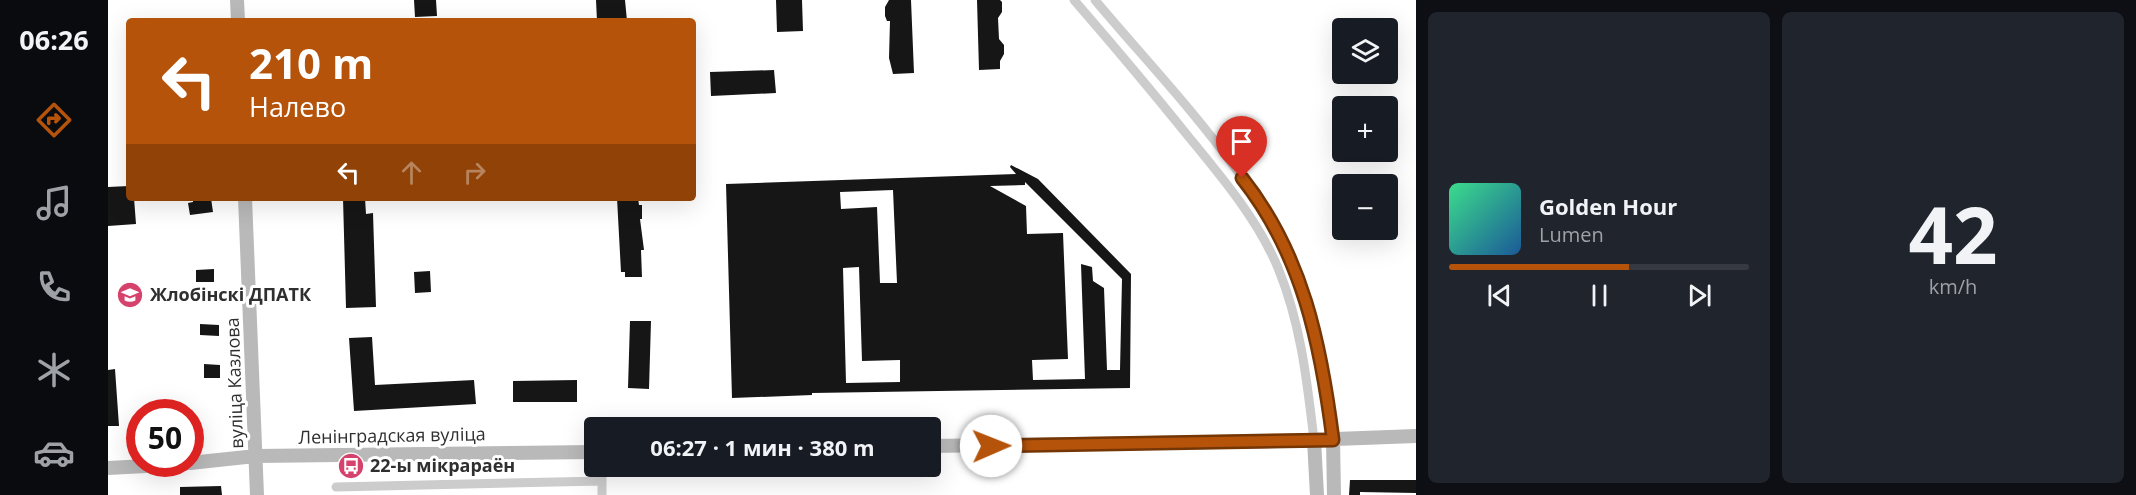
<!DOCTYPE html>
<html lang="ru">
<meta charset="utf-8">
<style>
:root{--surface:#171b24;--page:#20242c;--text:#f1f3f6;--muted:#9ea1a6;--line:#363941;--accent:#b45309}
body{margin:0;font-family:"Open Sans",sans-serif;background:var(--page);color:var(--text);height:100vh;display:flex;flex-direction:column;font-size:22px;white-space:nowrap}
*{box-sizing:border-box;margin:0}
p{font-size:20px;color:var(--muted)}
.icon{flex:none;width:33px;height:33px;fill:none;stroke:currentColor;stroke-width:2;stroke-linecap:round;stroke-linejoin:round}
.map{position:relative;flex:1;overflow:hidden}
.panel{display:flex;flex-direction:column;gap:12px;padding:12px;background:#0d0f14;width:720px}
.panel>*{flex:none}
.hud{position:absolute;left:18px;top:18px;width:570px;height:183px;border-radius:6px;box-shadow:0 6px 24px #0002;background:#b45309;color:#fff;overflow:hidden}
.fabs{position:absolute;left:1224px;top:18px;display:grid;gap:12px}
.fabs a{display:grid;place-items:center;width:66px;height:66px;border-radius:6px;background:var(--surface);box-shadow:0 6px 24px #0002;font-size:30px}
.speed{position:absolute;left:18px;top:399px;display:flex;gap:12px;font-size:30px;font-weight:700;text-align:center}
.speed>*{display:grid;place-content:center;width:78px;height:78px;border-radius:50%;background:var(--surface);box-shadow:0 6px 24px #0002;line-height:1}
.speed .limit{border:9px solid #d22;background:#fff;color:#111}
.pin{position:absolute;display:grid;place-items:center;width:51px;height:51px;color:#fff;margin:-62px -26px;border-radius:50% 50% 50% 0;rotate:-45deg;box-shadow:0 0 6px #0007}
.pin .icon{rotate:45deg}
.me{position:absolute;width:66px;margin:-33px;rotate:89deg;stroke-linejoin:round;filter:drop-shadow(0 0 4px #0008)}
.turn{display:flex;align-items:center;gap:21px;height:126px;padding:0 24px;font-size:27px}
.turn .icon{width:78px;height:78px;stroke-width:2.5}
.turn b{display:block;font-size:42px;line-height:51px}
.lanes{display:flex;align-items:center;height:57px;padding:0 24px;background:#0003;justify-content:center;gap:30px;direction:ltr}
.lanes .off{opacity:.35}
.panel .widget{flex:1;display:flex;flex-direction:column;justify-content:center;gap:9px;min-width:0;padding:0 21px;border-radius:9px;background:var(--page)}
.panel .dial{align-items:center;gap:0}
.dial b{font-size:78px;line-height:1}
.song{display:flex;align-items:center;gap:18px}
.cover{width:72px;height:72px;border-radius:9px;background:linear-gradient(135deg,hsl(150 70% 55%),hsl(210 70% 35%))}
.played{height:6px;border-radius:3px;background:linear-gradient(90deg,var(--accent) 60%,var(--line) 60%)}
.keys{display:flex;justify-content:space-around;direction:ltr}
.panel .tiles{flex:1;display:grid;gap:12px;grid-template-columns:repeat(2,1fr)}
.trip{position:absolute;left:476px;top:417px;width:357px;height:60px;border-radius:6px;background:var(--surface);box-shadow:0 6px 24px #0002;font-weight:700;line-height:60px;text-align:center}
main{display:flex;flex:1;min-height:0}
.tab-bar{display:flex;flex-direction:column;width:108px;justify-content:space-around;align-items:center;background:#090b0e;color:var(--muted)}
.tab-bar .icon{width:42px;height:42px}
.tab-bar .active{color:var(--accent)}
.tab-bar b{font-size:27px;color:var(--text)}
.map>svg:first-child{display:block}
.building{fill:#161616;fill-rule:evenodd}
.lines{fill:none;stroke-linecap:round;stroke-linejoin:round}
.street{stroke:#ccc;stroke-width:9}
.secondary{stroke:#b9b9b9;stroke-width:14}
.route-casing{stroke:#753606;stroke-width:15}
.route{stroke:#b45309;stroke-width:10}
.labels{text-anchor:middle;stroke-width:6;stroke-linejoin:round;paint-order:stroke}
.poi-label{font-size:18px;font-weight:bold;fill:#2f2f2f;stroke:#fff;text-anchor:start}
.street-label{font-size:18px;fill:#2f2f2f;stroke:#fff}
</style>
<main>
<nav class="tab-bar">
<b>06:26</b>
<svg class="icon active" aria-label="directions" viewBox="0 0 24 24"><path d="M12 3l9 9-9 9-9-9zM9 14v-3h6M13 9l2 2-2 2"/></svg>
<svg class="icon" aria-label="music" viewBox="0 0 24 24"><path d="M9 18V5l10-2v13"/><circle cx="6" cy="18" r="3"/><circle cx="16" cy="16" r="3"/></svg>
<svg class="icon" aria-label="phone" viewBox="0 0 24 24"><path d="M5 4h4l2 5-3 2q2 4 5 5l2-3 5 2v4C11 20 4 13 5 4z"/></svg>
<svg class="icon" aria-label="climate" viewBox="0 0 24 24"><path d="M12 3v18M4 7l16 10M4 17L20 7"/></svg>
<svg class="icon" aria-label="car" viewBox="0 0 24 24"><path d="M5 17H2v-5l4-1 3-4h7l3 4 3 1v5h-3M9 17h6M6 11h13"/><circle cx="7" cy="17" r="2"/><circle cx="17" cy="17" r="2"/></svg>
</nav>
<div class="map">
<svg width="1308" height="495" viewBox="0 0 1308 495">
<rect width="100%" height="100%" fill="#fff"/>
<path class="building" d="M306,0H328L329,16L307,17Z
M488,0H517L519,21H489Z
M668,0H694L695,31L669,32Z
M803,0L806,73L785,74L781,58L782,21H779L777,16V7L781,0Z
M869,0H892L894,2V12L890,18L891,39L896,45V54L892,61V69L871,70Z
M666,70L668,93L603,96L602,72Z
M903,165L930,179L1023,274L1022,388L704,393V395L624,398L618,184L908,174L902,167ZM917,182L1014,279L1012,370H999L996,288L985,281L984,267L973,264L977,379L925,380L924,360L960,359L955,233L919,234L918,206L882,186L917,185ZM785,190L789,283H772L769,207L733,209L732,192ZM751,267L754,361L792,360V382L738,383L735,268Z
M21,186V198H26L28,224L0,226V187Z
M85,198H103L105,212L82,215L80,203L85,202Z
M235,198H257L258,214L265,213L268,307L238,308Z
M509,198H530L531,205H534V219H532L536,250H533L534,277H517V272H513Z
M106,269V282H88V270Z
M322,271L323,292L307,293L306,272Z
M522,321H543L541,389L520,388Z
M92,324L111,325V336L92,335Z
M264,337L267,385L366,380L368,404L246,411L241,338Z
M96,364L112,365V378H96Z
M7,369L11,426H0V370Z
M469,380V402H405V381Z
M1242,480H1308V493L1252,492V495H1241Z
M113,486L114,495H72V487Z"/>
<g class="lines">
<path class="street" d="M966,0C1005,45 1043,90 1080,136C1113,176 1150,220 1170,268C1193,324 1199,381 1206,440
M987,0C1065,93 1159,184 1199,301C1215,345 1219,394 1225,440
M228,487L494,481
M494,495V466"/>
<path class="secondary" d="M129,0L130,21
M137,198L149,495
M1206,440L1209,495
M1225,440L1226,495
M822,446L1174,441L1308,436
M82,463L148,456L486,452
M0,468L76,464"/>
</g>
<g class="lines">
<g class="route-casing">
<path id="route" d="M883,446L1225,440C1213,345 1195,255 1134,178"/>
</g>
<use href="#route" class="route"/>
</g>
<defs>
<g id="university-disc" transform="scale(1.35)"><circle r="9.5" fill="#d5426c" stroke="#fff"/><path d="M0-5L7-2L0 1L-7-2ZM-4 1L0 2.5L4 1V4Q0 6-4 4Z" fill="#fff"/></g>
<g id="bus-disc" transform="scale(1.35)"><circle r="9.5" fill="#d5426c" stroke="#fff"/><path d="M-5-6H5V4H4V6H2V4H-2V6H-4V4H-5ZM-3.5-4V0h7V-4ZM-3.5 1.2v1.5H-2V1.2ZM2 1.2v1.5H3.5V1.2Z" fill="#fff"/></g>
</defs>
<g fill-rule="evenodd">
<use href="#university-disc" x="22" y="295"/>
<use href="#bus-disc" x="243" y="466"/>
</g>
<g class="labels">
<g class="poi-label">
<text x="42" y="301">Жлобінскі ДПАТК</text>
<text x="262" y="472">22-ы мікрараён</text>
</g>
<g class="street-label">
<text transform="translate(127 383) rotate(-92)" y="6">вуліца Казлова</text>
<text transform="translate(284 436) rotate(-1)" y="6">Ленінградская вуліца</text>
</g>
</g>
</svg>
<div class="fabs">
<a><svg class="icon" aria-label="layers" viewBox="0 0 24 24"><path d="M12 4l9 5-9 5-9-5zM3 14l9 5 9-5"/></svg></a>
<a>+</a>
<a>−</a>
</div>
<div class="speed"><div class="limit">50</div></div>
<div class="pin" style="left:1134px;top:178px;background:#d93025"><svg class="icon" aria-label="arrive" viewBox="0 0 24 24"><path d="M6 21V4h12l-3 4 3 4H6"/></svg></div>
<svg class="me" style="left:883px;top:446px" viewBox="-20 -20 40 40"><circle r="19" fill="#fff"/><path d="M0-13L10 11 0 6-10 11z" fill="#b45309"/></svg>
<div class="trip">06:27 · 1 мин · 380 m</div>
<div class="hud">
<div class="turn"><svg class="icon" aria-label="left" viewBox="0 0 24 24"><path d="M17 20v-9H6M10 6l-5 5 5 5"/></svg><div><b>210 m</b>Налево</div></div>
<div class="lanes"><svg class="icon" aria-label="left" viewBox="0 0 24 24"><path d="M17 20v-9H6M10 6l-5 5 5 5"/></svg><svg class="icon off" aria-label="ahead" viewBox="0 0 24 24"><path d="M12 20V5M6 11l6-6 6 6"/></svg><svg class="icon off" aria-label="right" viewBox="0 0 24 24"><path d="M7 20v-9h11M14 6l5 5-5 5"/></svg></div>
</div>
</div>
<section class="panel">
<div class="tiles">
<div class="widget">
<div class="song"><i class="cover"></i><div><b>Golden Hour</b><p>Lumen</p></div></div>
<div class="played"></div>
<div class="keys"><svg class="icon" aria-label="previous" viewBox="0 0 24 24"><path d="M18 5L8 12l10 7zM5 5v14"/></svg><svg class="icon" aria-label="pause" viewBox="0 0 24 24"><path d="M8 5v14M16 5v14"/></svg><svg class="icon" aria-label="next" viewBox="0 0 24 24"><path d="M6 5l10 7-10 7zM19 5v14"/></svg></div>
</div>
<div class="widget dial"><b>42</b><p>km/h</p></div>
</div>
</section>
</main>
